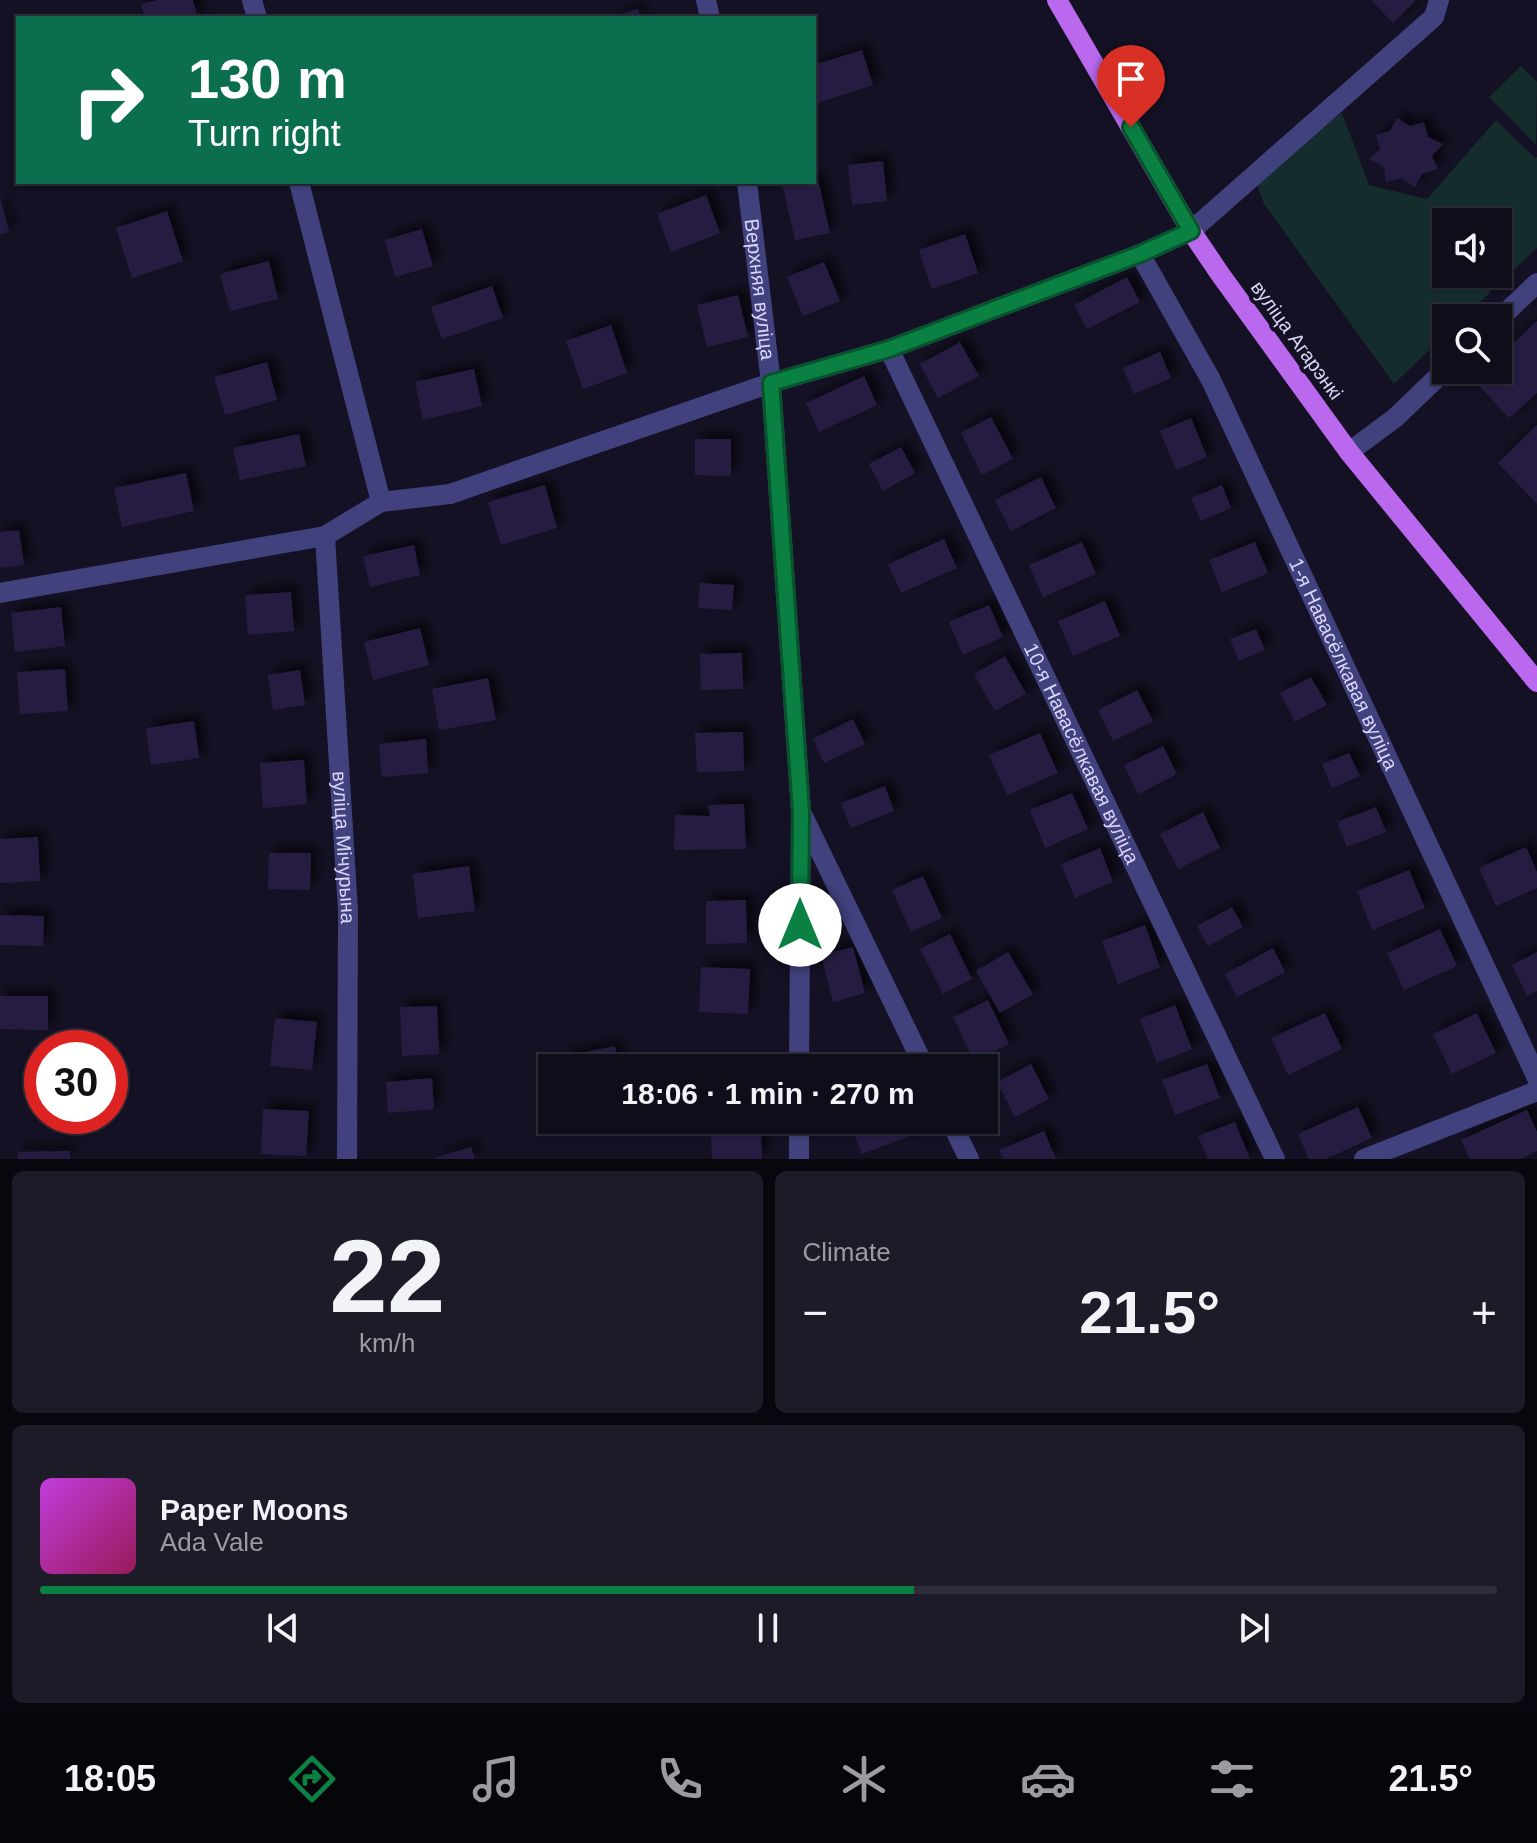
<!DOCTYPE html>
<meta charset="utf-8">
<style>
:root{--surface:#0e0d1a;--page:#1c1b27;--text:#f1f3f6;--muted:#9b9ca2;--line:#2e2d39;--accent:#0b8043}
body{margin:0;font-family:Helvetica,sans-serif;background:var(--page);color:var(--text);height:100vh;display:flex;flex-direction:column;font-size:30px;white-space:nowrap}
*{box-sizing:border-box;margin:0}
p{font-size:26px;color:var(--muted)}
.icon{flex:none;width:44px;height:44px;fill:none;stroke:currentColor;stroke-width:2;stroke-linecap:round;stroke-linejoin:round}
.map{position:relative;height:1159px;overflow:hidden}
.side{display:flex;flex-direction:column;gap:12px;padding:12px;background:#08070e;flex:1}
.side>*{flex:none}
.hud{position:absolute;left:16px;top:16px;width:800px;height:168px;border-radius:0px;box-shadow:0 2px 6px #0004,0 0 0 2px var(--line);background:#0b6e4f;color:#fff;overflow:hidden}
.tools{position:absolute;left:1432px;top:208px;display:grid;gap:16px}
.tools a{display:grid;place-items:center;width:80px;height:80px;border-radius:0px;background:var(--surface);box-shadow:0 2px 6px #0004,0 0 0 2px var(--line);font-size:40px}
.speed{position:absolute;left:24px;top:1030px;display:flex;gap:16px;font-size:40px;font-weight:700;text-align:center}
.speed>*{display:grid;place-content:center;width:104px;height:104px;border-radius:50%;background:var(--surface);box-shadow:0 2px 6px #0004,0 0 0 2px var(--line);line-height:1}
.speed .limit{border:12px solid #d22;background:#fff;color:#111}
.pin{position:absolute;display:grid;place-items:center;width:68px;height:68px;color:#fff;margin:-82px -34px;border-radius:50% 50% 50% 0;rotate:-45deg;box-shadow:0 0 8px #0007}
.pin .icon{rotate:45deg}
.me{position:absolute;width:88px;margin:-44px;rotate:0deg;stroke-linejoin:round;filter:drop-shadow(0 0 6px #0008)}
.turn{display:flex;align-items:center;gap:28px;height:168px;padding:0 40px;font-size:36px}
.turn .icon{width:104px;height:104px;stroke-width:2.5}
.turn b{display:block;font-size:56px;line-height:68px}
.big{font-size:60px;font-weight:800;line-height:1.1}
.side .tile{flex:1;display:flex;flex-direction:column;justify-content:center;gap:12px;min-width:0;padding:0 28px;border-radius:12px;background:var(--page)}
.side .dial{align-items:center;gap:0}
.dial b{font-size:104px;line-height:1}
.song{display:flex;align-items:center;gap:24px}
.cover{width:96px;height:96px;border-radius:12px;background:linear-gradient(135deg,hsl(290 70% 55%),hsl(330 70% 35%))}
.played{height:8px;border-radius:4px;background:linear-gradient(90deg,var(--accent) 60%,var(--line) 60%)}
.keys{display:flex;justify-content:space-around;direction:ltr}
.heat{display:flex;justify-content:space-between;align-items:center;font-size:44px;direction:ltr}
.side .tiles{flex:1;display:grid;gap:12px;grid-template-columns:1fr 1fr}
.tile:last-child{grid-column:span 2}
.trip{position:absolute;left:538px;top:1054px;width:460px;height:80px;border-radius:0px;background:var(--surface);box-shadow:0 2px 6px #0004,0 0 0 2px var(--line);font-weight:800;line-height:80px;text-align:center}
.tab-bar{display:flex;height:128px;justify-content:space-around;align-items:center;background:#06050a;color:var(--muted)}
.tab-bar .icon{width:56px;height:56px}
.tab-bar .on{color:var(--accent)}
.tab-bar b{font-size:36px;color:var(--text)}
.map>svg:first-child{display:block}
.green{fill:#142c2b;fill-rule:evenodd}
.building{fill:#251f42;filter:url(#shadow)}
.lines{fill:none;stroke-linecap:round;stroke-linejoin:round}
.minor{stroke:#41417d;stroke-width:20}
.major{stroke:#ba69ef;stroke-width:20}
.route-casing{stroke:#07532c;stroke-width:20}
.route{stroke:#0b8043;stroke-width:14}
.labels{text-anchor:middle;stroke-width:8;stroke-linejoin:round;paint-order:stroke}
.street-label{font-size:20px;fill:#dad7fb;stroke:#131123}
</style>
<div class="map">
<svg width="1537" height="1159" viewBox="0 0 1537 1159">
<defs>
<filter id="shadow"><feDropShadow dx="7" dy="-7" stdDeviation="4" flood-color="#0009"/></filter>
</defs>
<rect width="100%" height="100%" fill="#131123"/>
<path class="green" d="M1521,66L1537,82L1536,145L1489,97Z
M1342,113L1369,185L1427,199L1496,120L1535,158L1537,157V248L1463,318H1446V334L1394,384L1264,204L1254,176ZM1446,222H1498V274H1446Z"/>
<path class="building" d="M157,0H193L198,18H145L141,4Z
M1371,0H1416L1393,23Z
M638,9L641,18H612V17Z
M862,50L873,85L814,104V65Z
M1397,118L1410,126L1424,122L1428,137L1443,144L1432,156L1438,169L1422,174L1415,187L1402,178L1386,182L1384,167L1369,159L1380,149L1376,135L1390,131Z
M883,161L887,201L852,205L848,165Z
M817,175L830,233L795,240L782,183L814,182V176Z
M706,195L720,233L671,252L657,214Z
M0,197L9,232L0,234Z
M167,211L183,261L132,278L116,228Z
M422,229L433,266L395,277L385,240Z
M965,234L978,273L932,289L919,250Z
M269,261L278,299L230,311L220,274Z
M824,262L840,301L803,316L787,277Z
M1127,277L1140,302L1087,329L1074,305Z
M492,286L503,318L442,339L431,307Z
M738,295L748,337L707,347L697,305Z
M1537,321V393L1509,418L1474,380L1484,370H1498V357Z
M611,325L627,373L583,389L566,341Z
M960,342L979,376L938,398L920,364Z
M1160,352L1171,378L1134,394L1123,368Z
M267,362L277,400L225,415L214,377Z
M474,369L482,406L423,420L415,382Z
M864,376L877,405L819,432L806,403Z
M991,417L1013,459L982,475L961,433Z
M1191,418L1207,457L1176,470L1160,431Z
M1537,425V504L1498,463Z
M299,434L306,466L240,480L233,448Z
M695,439H731V476L695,475Z
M901,447L915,473L883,491L869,464Z
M186,473L194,511L122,527L114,488Z
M1041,477L1056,508L1011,531L995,500Z
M545,485L557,528L501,545L488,502Z
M1222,485L1231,508L1201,521L1191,498Z
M19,530L24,565L0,568V532Z
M944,539L957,568L901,593L888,564Z
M1082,542L1096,574L1043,597L1029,565Z
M1255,542L1268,573L1222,592L1209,560Z
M414,545L420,575L370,587L363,556Z
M700,583L734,585L732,610L698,608Z
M291,592L294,631L248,635L245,595Z
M1105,601L1120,636L1073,656L1058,621Z
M989,605L1003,637L963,655L949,622Z
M61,607L65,646L15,652L11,613Z
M420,628L429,665L373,680L364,642Z
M1256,629L1265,650L1239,661L1230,639Z
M742,653L743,689L701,690L700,654Z
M1005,656L1026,694L995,711L974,674Z
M65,669L68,711L20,714L17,672Z
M300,670L305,705L273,710L268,675Z
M1311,677L1327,705L1295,722L1280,693Z
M488,678L496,720L439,730L432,689Z
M1137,690L1153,721L1113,741L1098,710Z
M853,719L865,744L824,763L813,739Z
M194,721L199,758L151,765L146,728Z
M743,732L744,771L697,772L695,733Z
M1040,733L1058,773L1007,795L989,755Z
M426,739L428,773L382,777L379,744Z
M1163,746L1177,774L1138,794L1124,765Z
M1349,753L1360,776L1332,788L1322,764Z
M304,760L307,804L263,808L260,763Z
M885,786L894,811L851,828L841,803Z
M1072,793L1088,829L1045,848L1030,810Z
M744,804L746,849L674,850L675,815L710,816L708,805Z
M1376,807L1386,832L1347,847L1337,822Z
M1203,812L1220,848L1178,869L1160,834Z
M38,837L40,881L0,883V839Z
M1526,847L1537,872V888L1496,906L1479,868Z
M1100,848L1113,882L1075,898L1061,864Z
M269,853H311L310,890L268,889Z
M469,866L475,911L418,918L413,874Z
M1409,870L1425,908L1372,930L1357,891Z
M923,876L942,918L911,932L892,890Z
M746,900L747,943L706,944V901Z
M1232,907L1243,927L1208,946L1197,926Z
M0,915L44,916L43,946L0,945Z
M1145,925L1160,967L1118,984L1102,941Z
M1440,929L1457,966L1404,990L1387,953Z
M950,934L972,979L943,994L920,949Z
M853,947L865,993L833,1002L821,955Z
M1273,948L1285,972L1237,997L1225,974Z
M1008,952L1033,994L1000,1013L976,971Z
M1537,952V991L1527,996L1512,965Z
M701,967L750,969L748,1014L699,1012Z
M0,996H48V1030L0,1029Z
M988,1000L1009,1044L974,1061L953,1017Z
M1175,1005L1192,1049L1157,1063L1140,1019Z
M437,1006L439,1054L402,1056L400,1007Z
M1325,1013L1342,1049L1288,1075L1271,1038Z
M1477,1013L1496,1053L1452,1074L1433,1034Z
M275,1018L317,1022L312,1070L270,1066Z
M615,1046L619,1068H567L565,1056Z
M1031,1064L1049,1099L1015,1117L997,1082Z
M1207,1064L1220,1098L1175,1115L1162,1080Z
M432,1078L434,1109L388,1113L386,1082Z
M1358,1107L1372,1138L1325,1159H1309L1298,1134Z
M263,1109L309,1111L306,1156L261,1154Z
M1527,1110L1537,1132V1151L1521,1159H1470L1461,1140Z
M849,1120H923L926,1130L862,1154Z
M1235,1122L1250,1159H1208L1198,1136Z
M761,1130L762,1159H712L711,1132Z
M1044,1131L1056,1159H1003L999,1150Z
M471,1147L475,1159H435L434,1158Z
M70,1151V1159H18V1152Z"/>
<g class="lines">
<g class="minor">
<path d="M252,0L257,18"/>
<path d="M706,0L710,18"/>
<path d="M299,182L381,502"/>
<path id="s1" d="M747,182L771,383L801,811L799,1068"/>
<path id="s2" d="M1140,254L1211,380L1537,1078"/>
<path d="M1498,320L1537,283"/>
<path id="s3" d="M889,349L1275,1159"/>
<path d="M1349,452L1395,418L1446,369"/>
<path id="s4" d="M325,536L348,911L347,1159"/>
<path d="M0,593L325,536L381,502L450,494L771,383L889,349L1140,254L1191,231L1434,17L1439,0"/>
<path d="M803,816L925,1068"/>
<path d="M950,1120L969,1159"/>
<path d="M799,1159V1120"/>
<path d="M1364,1159L1537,1091"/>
</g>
<path class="major" d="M1057,0L1191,231L1220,274L1349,452L1537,682"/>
</g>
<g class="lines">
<g class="route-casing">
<path id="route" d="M800,925L801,811L771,383L889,349L1140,254L1191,231L1131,127"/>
</g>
<use href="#route" class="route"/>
</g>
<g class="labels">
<g class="street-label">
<text dy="7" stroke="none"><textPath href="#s1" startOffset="108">Верхняя вуліца</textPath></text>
<text transform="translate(1297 340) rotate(54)" y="7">вуліца Агарэнкі</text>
<text dy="7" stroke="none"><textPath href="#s2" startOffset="458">1-я Навасёлкавая вуліца</textPath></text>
<text dy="7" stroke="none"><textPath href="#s3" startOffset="448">10-я Навасёлкавая вуліца</textPath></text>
<text dy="7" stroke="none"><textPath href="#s4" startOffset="312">вуліца Мічурына</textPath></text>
</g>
</g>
</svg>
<div class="tools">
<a><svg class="icon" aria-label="sound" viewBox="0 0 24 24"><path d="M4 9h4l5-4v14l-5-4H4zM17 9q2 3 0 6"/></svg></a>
<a><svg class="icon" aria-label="search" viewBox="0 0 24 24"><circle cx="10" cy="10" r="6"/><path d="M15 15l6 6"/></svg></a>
</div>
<div class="speed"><div class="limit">30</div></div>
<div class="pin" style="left:1131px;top:127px;background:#d93025"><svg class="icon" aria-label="arrive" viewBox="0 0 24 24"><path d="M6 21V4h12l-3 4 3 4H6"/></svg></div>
<svg class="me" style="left:800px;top:925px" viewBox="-20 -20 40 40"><circle r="19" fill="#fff"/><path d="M0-13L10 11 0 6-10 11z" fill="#0b8043"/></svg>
<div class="trip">18:06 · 1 min · 270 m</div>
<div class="hud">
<div class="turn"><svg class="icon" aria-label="right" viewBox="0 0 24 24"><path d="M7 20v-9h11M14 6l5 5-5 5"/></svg><div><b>130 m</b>Turn right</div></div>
</div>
</div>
<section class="side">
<div class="tiles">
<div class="tile dial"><b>22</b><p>km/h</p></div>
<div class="tile"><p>Climate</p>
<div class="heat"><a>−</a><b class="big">21.5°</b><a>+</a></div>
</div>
<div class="tile">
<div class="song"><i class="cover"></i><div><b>Paper Moons</b><p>Ada Vale</p></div></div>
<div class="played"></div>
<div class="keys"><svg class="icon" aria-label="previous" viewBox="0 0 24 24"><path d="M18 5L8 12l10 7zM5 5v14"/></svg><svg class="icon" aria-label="pause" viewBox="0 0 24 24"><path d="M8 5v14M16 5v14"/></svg><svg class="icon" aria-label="next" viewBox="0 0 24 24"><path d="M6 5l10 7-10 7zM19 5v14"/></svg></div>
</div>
</div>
</section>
<nav class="tab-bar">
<b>18:05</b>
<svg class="icon on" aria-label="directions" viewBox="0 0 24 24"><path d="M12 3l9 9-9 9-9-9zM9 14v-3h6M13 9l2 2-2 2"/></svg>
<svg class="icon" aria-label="music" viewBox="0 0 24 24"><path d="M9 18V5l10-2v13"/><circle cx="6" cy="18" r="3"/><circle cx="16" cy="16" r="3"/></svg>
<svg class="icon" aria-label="phone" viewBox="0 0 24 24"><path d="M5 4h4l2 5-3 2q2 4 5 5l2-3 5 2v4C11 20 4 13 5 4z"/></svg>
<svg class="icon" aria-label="climate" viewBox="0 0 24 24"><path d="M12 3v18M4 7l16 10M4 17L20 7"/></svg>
<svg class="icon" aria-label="car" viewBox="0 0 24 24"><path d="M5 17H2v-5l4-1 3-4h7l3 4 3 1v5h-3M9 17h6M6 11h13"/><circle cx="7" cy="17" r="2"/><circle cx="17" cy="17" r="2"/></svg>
<svg class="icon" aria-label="filters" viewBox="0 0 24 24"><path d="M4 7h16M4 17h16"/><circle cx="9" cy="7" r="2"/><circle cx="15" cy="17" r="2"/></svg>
<b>21.5°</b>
</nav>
